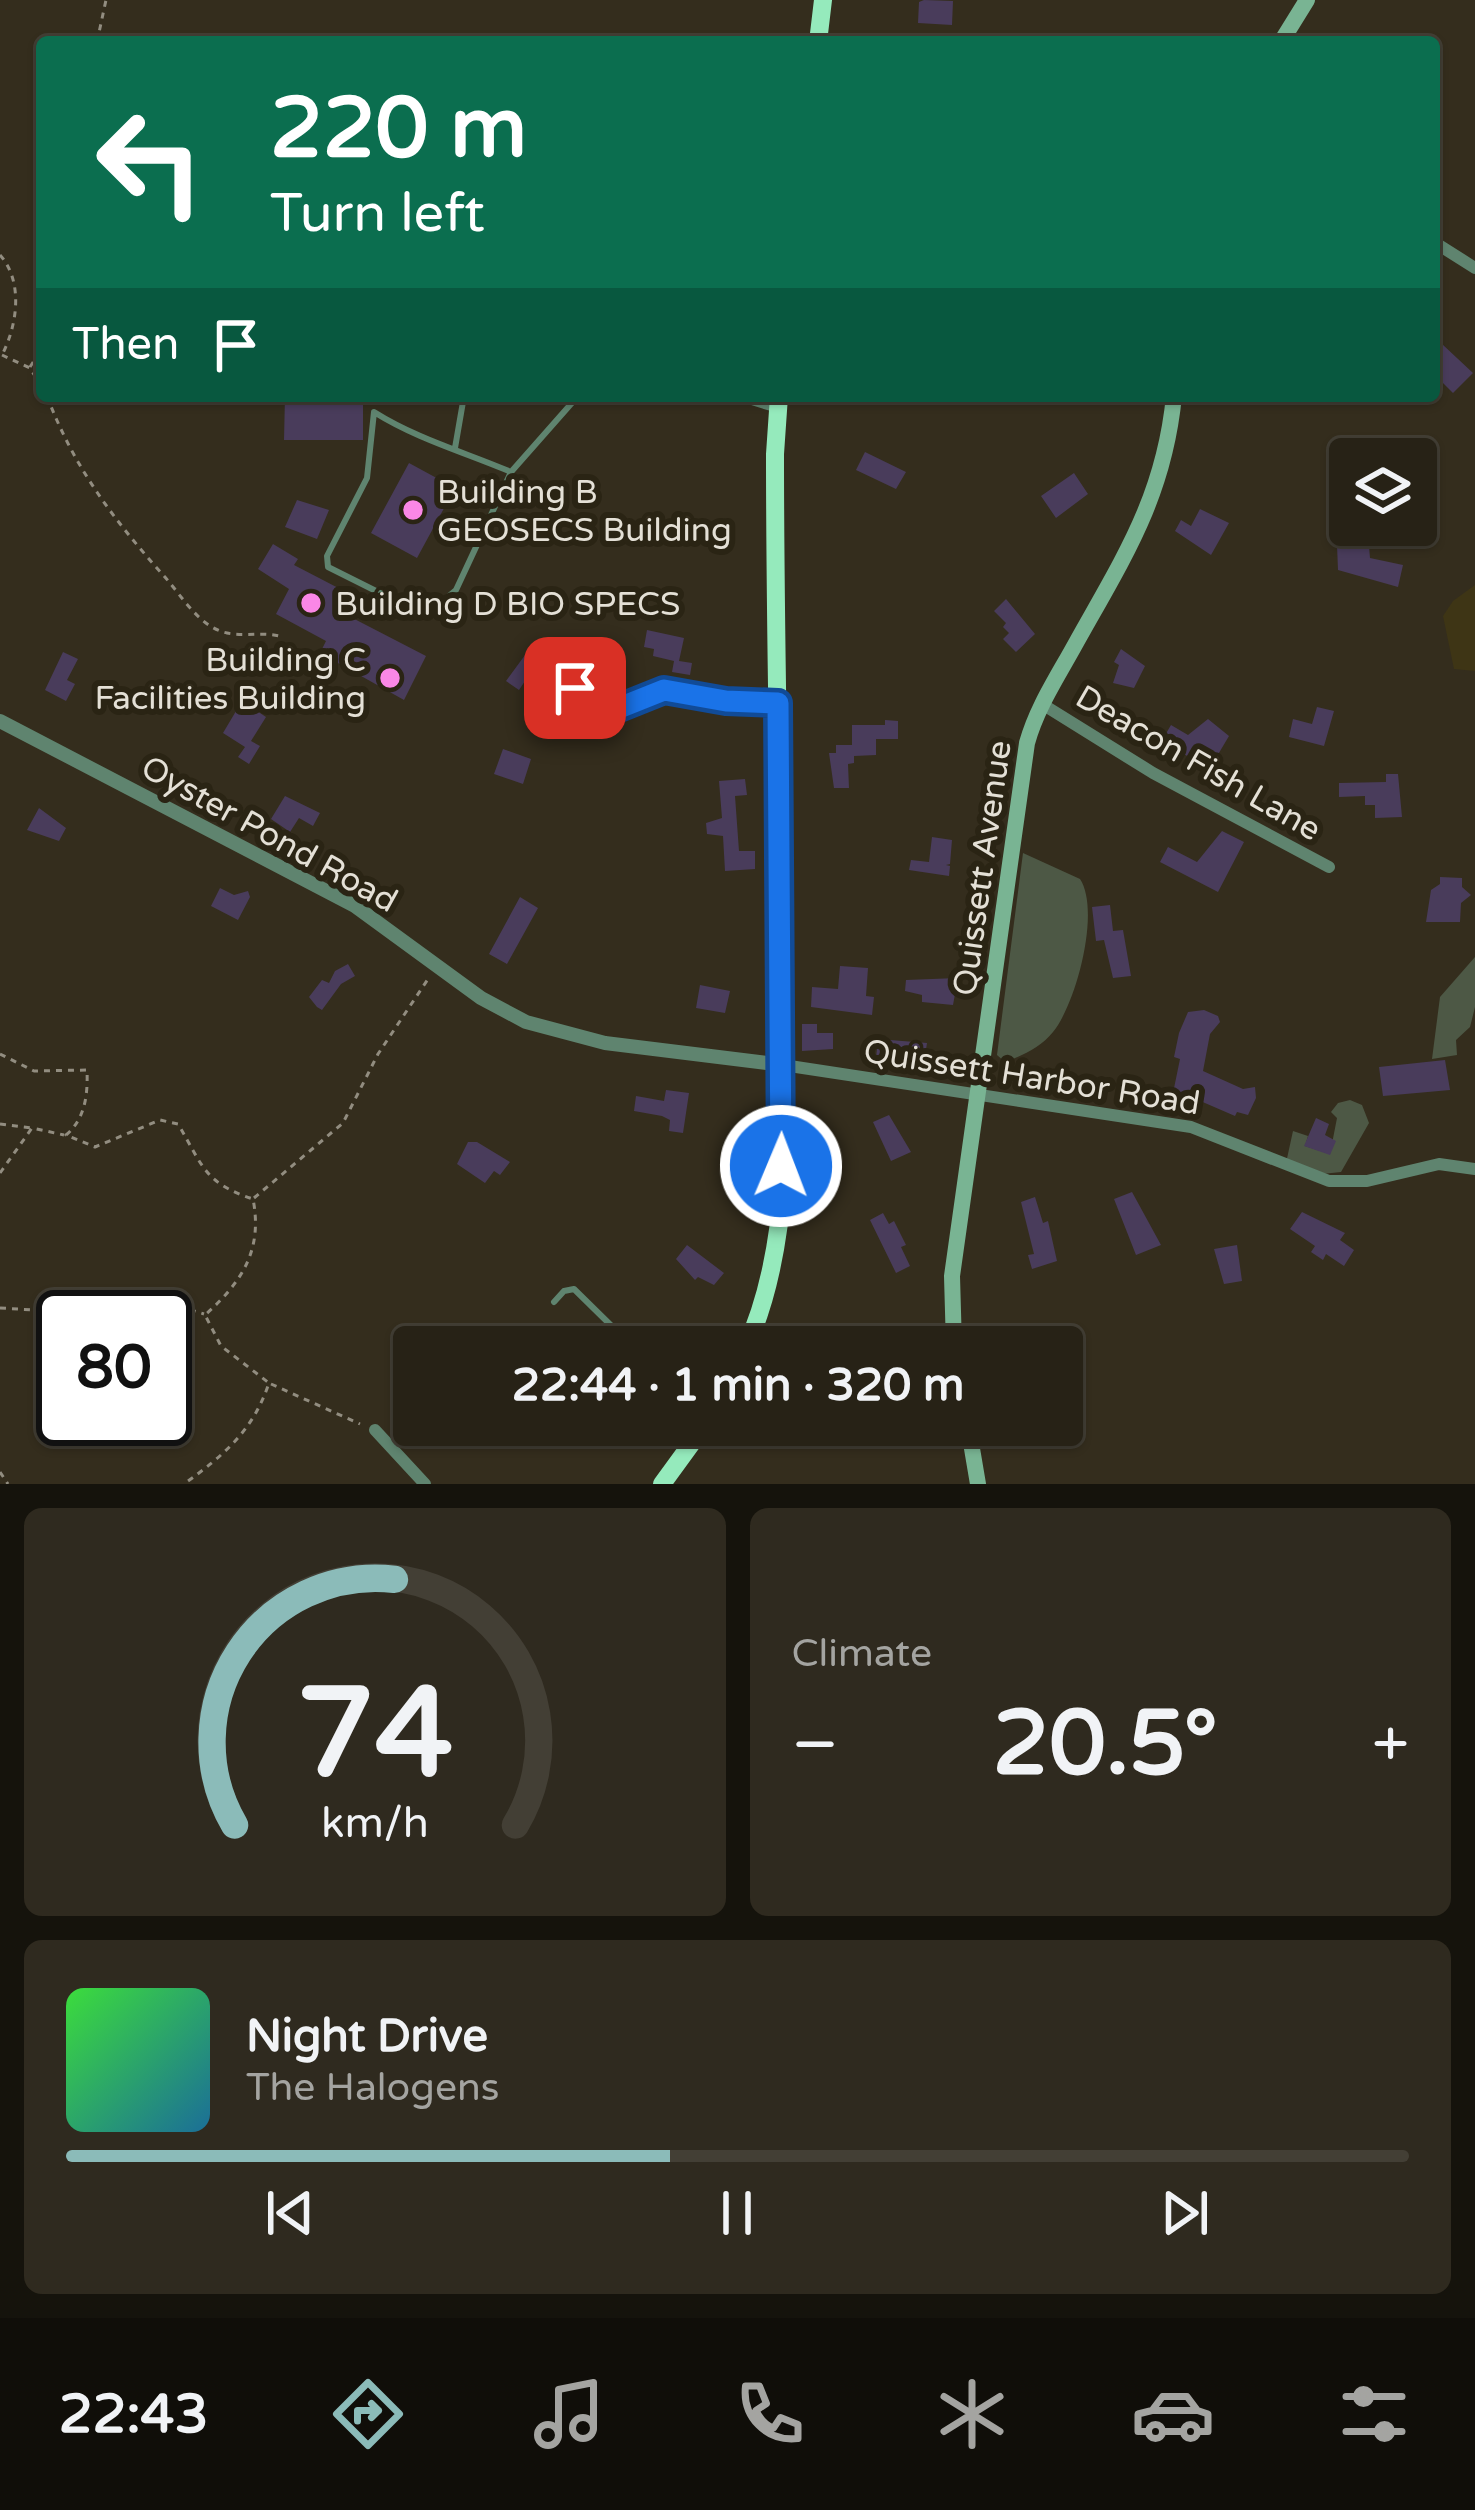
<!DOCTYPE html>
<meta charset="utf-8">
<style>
:root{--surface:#272216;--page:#2f2a1f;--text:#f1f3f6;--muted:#a4a4a1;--line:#433f35;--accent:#8bbbb9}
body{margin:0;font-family:"Varela Round",sans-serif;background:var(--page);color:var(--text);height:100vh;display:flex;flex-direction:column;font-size:45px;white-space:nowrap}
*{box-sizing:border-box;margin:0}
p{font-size:39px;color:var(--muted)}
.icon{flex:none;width:66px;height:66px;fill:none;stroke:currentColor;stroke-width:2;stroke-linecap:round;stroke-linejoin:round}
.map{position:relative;height:1484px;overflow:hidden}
.details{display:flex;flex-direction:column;gap:24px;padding:24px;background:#15130c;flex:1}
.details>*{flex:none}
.banner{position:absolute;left:36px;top:36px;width:1404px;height:366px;border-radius:12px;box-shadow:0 3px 9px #0004,0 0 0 3px var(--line);background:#0b6e4f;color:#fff;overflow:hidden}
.buttons{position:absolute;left:1329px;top:438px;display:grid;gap:24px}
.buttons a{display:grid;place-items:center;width:108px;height:108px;border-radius:12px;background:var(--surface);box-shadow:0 3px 9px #0004,0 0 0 3px var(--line);font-size:60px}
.speed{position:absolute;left:36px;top:1290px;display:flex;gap:24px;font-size:60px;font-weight:700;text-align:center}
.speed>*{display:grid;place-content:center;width:156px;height:156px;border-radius:50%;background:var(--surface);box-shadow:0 3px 9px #0004,0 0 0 3px var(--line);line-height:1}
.speed .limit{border:6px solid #111;border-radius:18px;background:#fff;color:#111}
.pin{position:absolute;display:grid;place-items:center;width:102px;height:102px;color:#fff;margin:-51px;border-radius:24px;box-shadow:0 6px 18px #0006}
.me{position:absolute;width:132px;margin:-66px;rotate:1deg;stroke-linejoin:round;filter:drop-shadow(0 0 9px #0008)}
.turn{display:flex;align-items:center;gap:42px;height:252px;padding:0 36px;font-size:54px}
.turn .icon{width:156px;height:156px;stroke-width:2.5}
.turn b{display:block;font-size:84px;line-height:102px}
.then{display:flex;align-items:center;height:114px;padding:0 36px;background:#0003;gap:24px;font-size:45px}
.big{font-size:90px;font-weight:800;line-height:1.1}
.details .card{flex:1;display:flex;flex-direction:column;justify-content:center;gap:18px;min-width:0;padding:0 42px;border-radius:18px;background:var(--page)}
.details .dial{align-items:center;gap:0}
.dial svg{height:312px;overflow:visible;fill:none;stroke:var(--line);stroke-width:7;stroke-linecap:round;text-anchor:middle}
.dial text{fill:var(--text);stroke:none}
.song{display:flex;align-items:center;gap:36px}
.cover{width:144px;height:144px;border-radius:18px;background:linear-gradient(135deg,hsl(120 70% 55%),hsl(200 70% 35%))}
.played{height:12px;border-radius:6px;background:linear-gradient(90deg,var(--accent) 45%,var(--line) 45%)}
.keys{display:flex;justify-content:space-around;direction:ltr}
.heat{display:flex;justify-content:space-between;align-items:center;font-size:66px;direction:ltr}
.details .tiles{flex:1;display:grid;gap:24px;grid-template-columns:1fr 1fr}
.card:last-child{grid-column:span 2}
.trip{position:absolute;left:393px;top:1326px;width:690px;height:120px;border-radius:12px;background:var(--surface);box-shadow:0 3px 9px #0004,0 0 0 3px var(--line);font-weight:800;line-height:120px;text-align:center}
.menu{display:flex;height:192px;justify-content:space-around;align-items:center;background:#100e09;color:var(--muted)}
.menu .icon{width:84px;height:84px}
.menu .current{color:var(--accent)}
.menu b{font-size:54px;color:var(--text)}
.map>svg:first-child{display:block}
.green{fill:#4d5845}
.sand{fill:#3e3515}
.building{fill:#493c5b}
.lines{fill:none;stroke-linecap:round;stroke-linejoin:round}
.path{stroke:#928d80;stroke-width:3;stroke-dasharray:6 6;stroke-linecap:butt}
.service{stroke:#5f846f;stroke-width:6}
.minor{stroke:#5f846f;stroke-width:12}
.tertiary{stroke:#5f846f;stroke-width:14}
.secondary{stroke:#79b493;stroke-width:16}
.trunk{stroke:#95eabc;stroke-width:18}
.route-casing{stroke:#114b97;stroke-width:30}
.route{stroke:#1a73e8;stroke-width:21}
.poi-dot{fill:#fa87e6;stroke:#2a2414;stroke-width:4.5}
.labels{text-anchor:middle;stroke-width:12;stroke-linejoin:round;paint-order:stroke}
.poi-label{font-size:33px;fill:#e4e0d6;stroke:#2a2414;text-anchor:start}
.street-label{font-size:33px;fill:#e4e0d6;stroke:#2a2414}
</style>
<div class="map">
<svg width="1475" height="1484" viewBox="0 0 1475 1484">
<rect width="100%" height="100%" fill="#342d1d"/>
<path class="green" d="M1023,853L1080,879C1101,911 1076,1004 1053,1032C1041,1047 1024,1055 1005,1062L997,1055Z
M1475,957V1007L1470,1027L1456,1040L1457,1055L1432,1059L1440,997Z
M1350,1100L1362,1105L1369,1123L1341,1172L1322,1174L1286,1163L1293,1131L1308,1136L1305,1146L1330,1154L1337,1118L1331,1112L1338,1103Z"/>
<path class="sand" d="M1475,585V671L1454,669L1443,616L1453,601Z"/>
<path class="building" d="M924,0L953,1L952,25L918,23L919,2Z
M1442,344L1473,373L1453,393L1441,381L1434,389V351Z
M285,396H363V440H284Z
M865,452L906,472L896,489L856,470Z
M409,463L455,488L417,558L371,533Z
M1074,473L1088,494L1056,518L1041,496Z
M297,500L329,510L317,539L285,527Z
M1200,509L1229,523L1211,555L1175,531L1181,520L1191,526Z
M1352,543L1369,546L1370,558L1403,565L1398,587L1338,570L1337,545L1351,547Z
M273,544L298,559L294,565L346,592L337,610L426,656L404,700L320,653L326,641L276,614L289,589L258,569Z
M1006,599L1035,634L1016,652L1003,639L1009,633L1003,627L1006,623L994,611Z
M647,630L684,638L679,661L692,663L690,675L672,672L674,661L653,656L654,649L644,647Z
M1121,649L1145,666L1134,688L1113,683L1119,665L1114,662Z
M528,651L541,661L529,684L525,681L519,690L506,681Z
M63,652L78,659L67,680L75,684L66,701L45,690Z
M242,701L266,717L251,741L260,746L249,764L238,757L245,747L223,733Z
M1317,707L1334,711L1324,746L1289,737L1293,719L1312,724Z
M1208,719L1229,736L1210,768L1161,742L1171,725L1188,735Z
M885,720L898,721V739H876V755L854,756V763L848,764L849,788H834L829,753H836V745H852V725H885Z
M503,749L531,759L523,784L494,774Z
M1386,774H1398L1402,817L1375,818V805H1365V796L1339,797V783L1386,782Z
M745,779L747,795L735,796L739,851H755V869L725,871L723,836L707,834L706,823L722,818L719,781Z
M285,796L320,813L313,826L299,818L290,832L271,819Z
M39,808L66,828L59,841L27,830Z
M1222,831L1244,842L1218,892L1160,862L1168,847L1197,862Z
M932,837L952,840L950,864L946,865L950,866L949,876L909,870L911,860L929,862Z
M1440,877L1462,878V887L1471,895L1461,903L1460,922H1426L1431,890L1440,884Z
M220,888L234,895L248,891L250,897L238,920L211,906Z
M520,897L538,908L507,964L489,954Z
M1110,905L1113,931L1123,930L1131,976L1113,978L1104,940L1096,941L1092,907Z
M348,964L355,976L341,984L322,1010L317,1007L309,997L322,980L329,983L335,971Z
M840,966L868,968L866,996L874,997L872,1015L811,1007L812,987L838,989Z
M958,978L953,1005L922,1002V995L905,991L906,980Z
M700,985L730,991L725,1013L696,1008Z
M1204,1010L1218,1016L1220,1022L1210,1034L1203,1071L1243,1089L1255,1087L1256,1098L1248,1115L1237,1112L1235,1116L1198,1100L1172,1098L1180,1059L1174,1057L1179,1033L1188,1012Z
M802,1024H817V1033H833V1049L802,1051Z
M878,1039L927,1043L924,1063L876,1058Z
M1445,1060L1450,1090L1383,1096L1379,1067Z
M666,1090L689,1093L683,1133L669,1131L670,1120L662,1116L634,1111L636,1096L664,1101Z
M889,1115L911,1152L891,1161L873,1122Z
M1316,1118L1329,1124L1325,1135L1336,1141L1330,1155L1304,1146Z
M468,1142H477L510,1162L500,1175L494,1171L485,1183L457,1164Z
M1132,1192L1161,1245L1136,1255L1114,1199Z
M1035,1197L1043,1223L1048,1221L1057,1261L1032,1269L1028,1255L1034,1254L1021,1202Z
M1302,1212L1345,1233L1340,1240L1354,1250L1344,1266L1326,1254L1323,1260L1311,1252L1315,1246L1290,1229Z
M883,1213L889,1224L894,1221L906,1245L901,1247L910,1266L896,1273L870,1220Z
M687,1245L724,1273L714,1285L698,1277L695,1280L676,1259Z
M1237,1245L1242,1281L1224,1284L1214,1249Z"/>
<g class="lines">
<path class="path" d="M97,42L106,0
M0,255C24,282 17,326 2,355
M2,355L30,368L42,387
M30,367L42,348
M47,396C74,468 114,520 164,576C182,596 199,627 227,633C245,637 263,631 283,637
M0,1054L34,1071L87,1070C88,1095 85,1119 66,1135L95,1147L160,1120L178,1124C203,1166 204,1183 253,1199C263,1250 242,1282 205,1315L221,1346L269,1383C253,1431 224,1455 184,1484
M0,1124L32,1128
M0,1173L32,1128L64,1135
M254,1198L343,1123L378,1054L428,979
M0,1308L68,1312L163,1301L204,1314
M271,1384L360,1424
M0,1472L8,1484"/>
<path class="service" d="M732,396L774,409
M455,448L464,396
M511,472L456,590L430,612L408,607L328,567L327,556L367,478L374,412C417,439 464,452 511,472L578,396
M552,687L588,692L619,708L664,690L726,701L775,703
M554,1302L564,1291L574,1289L633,1347"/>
<path class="minor" d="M1434,242L1475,268
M1042,704L1153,773L1329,867
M783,1065L1191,1127L1329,1181H1367L1439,1164L1475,1169
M375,1430L425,1484"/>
<path class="tertiary" d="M0,721L355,906L481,998L526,1022L605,1043L783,1065"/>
<path class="secondary" d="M1281,42L1307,0
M954,1347L952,1276L1027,743C1037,707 1058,676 1076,643C1124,557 1164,497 1174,396
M968,1425L978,1484"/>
<path class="trunk" d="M818,42L823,0
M746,1347C802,1225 783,1053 781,921C778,766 775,610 775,454L779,396
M662,1484L705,1425"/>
</g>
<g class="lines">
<g class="route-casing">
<path id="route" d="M575,688L619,708L664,690L726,701L778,703L781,1166"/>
</g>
<use href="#route" class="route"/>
</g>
<g class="poi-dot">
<circle cx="413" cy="510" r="12"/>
<circle cx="311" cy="603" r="12"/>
<circle cx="390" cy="678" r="12"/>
</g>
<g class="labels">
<g class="poi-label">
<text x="437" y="503">Building B<tspan x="437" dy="38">GEOSECS Building</tspan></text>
<text x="335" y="615">Building D BIO SPECS</text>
<text x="366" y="671" text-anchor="end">Building C<tspan x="366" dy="38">Facilities Building</tspan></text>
</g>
<g class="street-label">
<text transform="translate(1199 762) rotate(30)" y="12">Deacon Fish Lane</text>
<text transform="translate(270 833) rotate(29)" y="12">Oyster Pond Road</text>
<text transform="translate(981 868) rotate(-82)" y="12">Quissett Avenue</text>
<text transform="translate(1032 1076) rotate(9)" y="12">Quissett Harbor Road</text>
</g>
</g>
</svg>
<div class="buttons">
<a><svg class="icon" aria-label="layers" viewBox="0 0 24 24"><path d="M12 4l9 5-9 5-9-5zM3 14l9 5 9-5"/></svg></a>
</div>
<div class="speed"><div class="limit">80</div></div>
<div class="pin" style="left:575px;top:688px;background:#d93025"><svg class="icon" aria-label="arrive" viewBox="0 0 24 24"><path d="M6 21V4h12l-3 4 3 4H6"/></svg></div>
<svg class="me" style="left:781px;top:1166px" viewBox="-20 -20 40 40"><circle r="17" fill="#1a73e8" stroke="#fff" stroke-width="3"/><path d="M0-11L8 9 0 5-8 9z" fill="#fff"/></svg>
<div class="trip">22:44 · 1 min · 320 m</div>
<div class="banner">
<div class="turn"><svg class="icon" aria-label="left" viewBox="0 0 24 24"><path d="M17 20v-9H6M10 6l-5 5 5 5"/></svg><div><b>220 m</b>Turn left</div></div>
<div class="then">Then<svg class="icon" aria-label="arrive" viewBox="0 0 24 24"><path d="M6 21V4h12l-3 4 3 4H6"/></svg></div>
</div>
</div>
<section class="details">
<div class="tiles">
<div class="card dial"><svg viewBox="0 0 100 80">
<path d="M14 69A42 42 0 1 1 86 69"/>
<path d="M14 69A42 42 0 0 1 55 6" stroke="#8bbbb9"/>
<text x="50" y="56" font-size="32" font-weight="700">74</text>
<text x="50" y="72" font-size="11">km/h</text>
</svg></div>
<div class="card"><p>Climate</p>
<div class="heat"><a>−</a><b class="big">20.5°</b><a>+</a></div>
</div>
<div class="card">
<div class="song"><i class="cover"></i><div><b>Night Drive</b><p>The Halogens</p></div></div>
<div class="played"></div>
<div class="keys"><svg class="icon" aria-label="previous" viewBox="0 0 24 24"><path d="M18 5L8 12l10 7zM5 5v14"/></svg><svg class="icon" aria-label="pause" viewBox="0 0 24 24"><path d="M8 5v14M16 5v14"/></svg><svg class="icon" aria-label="next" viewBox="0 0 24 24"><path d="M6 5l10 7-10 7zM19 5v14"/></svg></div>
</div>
</div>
</section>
<nav class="menu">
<b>22:43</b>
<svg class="icon current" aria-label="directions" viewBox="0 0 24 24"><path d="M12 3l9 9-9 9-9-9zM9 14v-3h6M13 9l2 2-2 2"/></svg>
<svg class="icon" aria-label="music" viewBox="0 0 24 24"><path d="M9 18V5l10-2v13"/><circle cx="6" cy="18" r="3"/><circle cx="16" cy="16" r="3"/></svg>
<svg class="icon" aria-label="phone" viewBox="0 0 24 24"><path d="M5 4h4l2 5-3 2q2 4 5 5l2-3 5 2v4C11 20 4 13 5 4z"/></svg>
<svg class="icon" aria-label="climate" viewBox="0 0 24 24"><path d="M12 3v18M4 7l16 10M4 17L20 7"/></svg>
<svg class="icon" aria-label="car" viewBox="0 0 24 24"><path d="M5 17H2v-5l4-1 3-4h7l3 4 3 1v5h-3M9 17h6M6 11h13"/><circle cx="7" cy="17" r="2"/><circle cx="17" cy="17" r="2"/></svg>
<svg class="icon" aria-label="filters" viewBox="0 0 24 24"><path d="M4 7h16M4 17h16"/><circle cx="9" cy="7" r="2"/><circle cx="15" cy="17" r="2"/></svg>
</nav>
